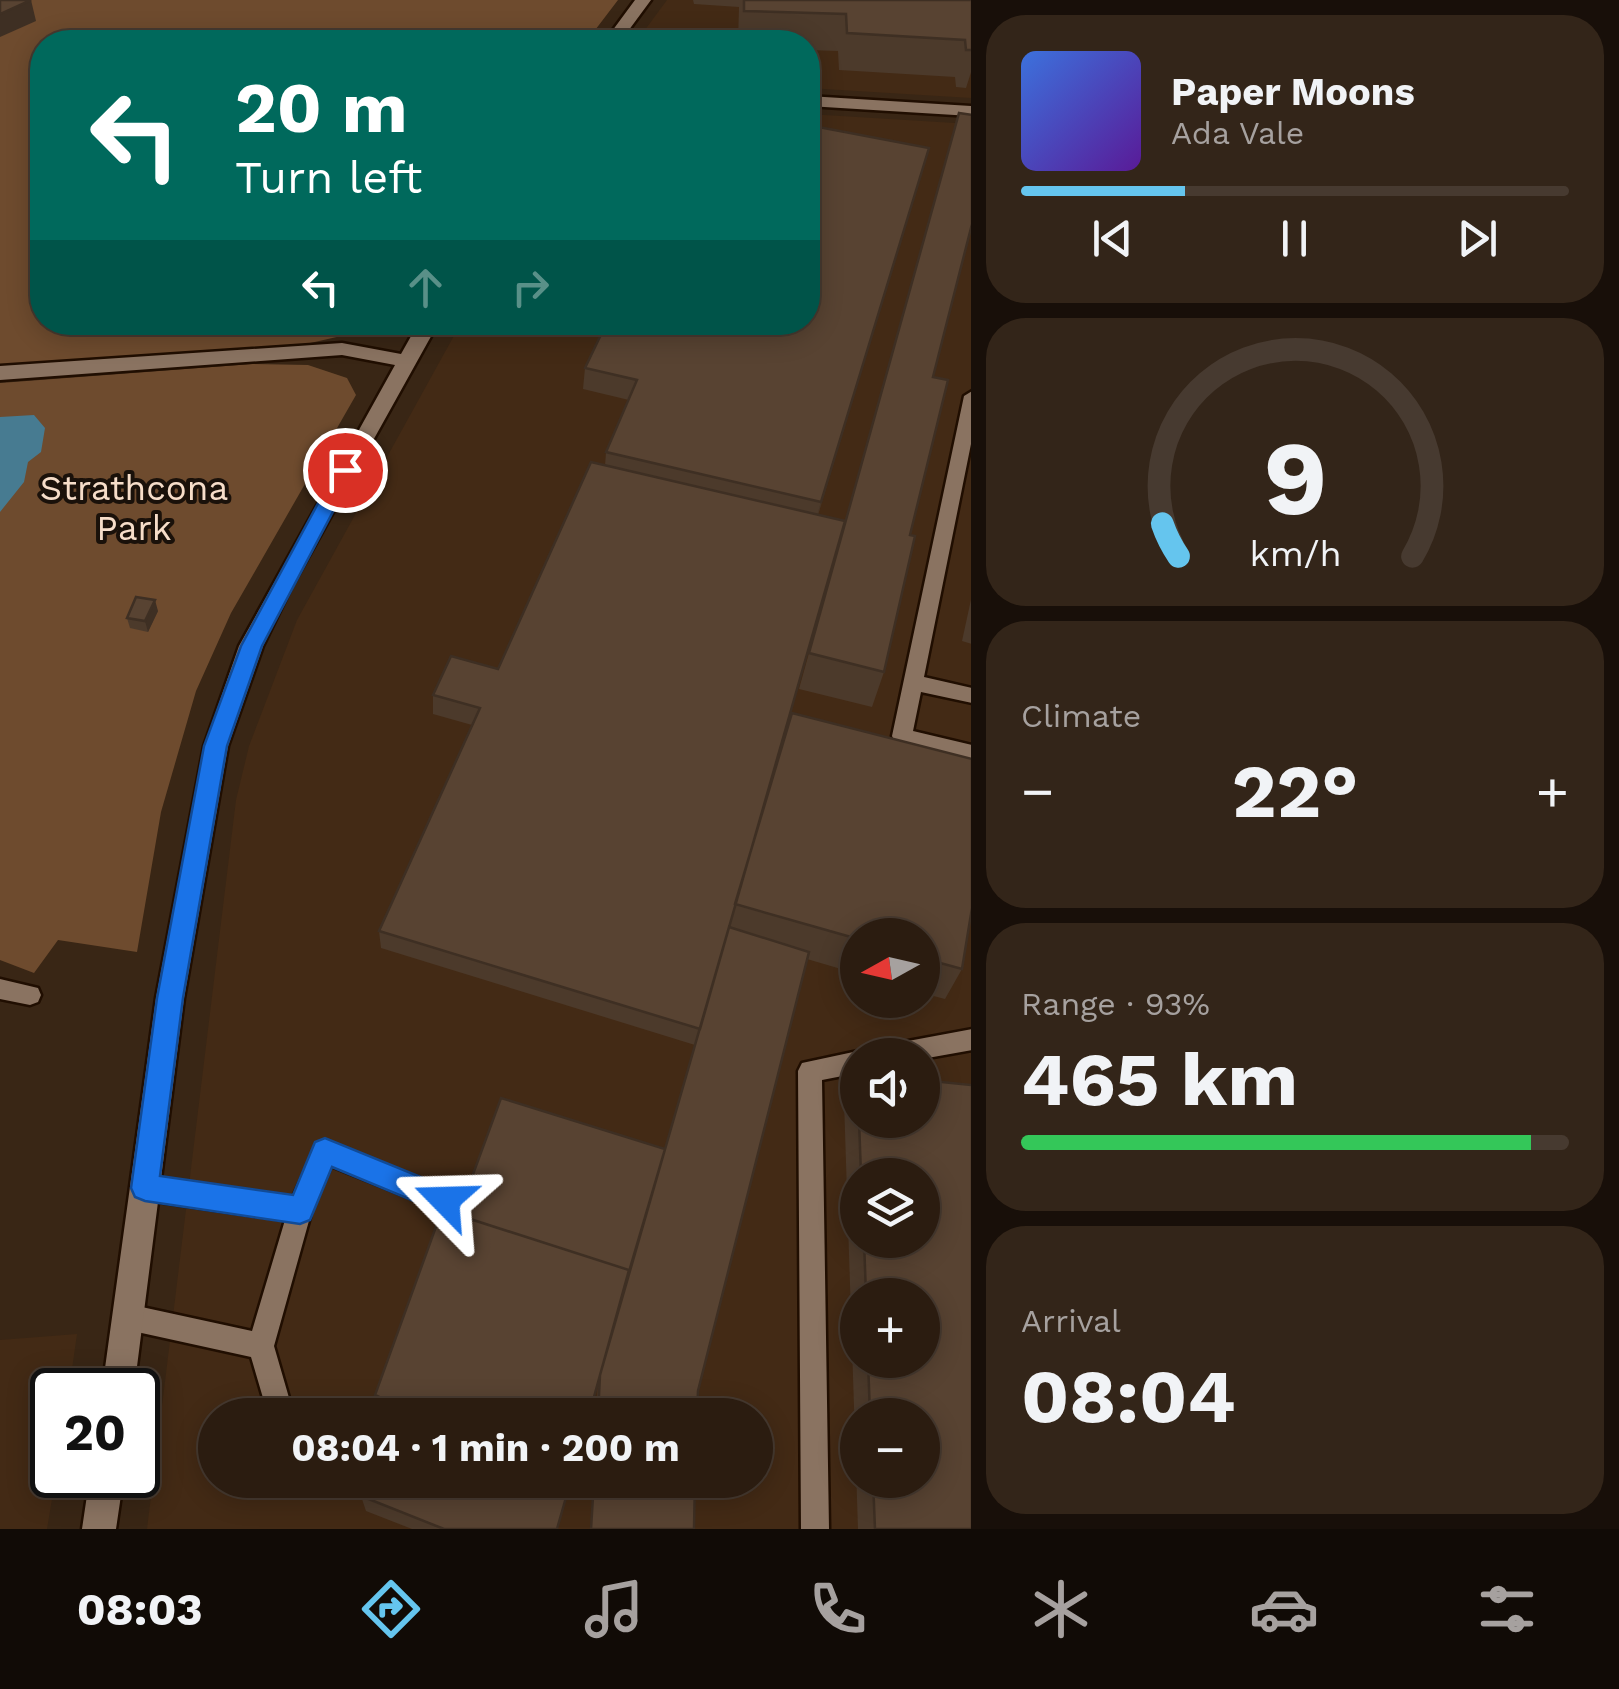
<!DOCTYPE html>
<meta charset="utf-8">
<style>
:root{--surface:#2b1c10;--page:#332519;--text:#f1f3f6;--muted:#a6a19f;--line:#473a30;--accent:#65c5ee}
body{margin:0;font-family:"Work Sans",sans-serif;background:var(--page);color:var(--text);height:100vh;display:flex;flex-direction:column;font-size:38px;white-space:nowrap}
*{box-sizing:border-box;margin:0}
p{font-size:32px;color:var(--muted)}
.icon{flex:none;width:55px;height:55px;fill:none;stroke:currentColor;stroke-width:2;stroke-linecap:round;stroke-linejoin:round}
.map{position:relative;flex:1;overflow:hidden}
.sheet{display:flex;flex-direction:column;gap:15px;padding:15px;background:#180f09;width:648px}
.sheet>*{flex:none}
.banner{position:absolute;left:30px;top:30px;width:790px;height:305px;border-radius:40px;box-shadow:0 5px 25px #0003,0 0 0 2px var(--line);background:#00695c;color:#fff;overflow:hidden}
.needle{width:65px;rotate:262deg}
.tools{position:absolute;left:840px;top:918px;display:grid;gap:20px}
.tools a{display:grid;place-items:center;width:100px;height:100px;border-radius:50%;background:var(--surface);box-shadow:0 5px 25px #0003,0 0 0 2px var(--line);font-size:50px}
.speed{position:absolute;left:30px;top:1368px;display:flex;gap:20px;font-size:50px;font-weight:700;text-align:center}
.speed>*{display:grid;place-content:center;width:130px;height:130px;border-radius:50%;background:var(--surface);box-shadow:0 5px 25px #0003,0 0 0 2px var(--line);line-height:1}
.speed .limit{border:5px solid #111;border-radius:15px;background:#fff;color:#111}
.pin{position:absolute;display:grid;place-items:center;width:85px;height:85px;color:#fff;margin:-42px;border:5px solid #fff;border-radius:50%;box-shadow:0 2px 10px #0007}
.me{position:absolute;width:110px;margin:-55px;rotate:292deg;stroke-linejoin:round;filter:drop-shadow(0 0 8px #0008)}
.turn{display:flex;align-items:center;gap:35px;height:210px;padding:0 40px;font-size:45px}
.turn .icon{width:130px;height:130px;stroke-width:2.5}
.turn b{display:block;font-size:70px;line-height:85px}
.lanes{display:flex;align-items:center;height:95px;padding:0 40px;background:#0003;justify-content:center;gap:50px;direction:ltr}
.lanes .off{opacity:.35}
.big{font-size:75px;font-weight:700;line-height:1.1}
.sheet .tile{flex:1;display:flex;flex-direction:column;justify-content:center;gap:15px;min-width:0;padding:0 35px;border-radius:40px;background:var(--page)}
.sheet .dial{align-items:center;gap:0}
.dial svg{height:260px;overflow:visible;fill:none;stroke:var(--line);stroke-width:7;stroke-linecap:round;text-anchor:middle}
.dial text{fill:var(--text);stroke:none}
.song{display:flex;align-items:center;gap:30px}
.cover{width:120px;height:120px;border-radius:15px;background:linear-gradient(135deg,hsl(220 70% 55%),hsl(270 70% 35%))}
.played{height:10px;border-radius:5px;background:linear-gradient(90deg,var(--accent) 30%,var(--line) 30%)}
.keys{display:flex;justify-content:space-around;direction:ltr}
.heat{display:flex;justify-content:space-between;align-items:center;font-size:55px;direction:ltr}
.charge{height:15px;border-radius:8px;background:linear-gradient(90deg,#34c759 93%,var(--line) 0)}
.trip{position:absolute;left:198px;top:1398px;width:575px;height:100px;border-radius:50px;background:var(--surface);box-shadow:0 5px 25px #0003,0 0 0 2px var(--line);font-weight:700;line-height:100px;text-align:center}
.menu{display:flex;height:160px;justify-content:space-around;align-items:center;background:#110b06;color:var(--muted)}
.menu .icon{width:70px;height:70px}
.menu .selected{color:var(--accent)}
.menu b{font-size:45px;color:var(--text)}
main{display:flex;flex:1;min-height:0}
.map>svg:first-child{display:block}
.built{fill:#432a15;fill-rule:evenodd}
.green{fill:#6e4b2e}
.water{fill:#477b91}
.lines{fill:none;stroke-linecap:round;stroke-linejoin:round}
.service-casing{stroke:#200e01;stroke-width:5}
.minor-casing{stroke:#200e01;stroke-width:5}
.service{fill:#8a7361;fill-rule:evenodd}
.minor{fill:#8a7361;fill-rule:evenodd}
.wall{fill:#4c3a2b;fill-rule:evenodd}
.shaded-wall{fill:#3e2f23}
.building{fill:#584332;stroke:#3e2f23;stroke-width:2.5}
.route{fill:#1a73e8;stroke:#114b97;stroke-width:2.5}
.labels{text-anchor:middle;stroke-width:8;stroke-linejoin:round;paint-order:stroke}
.park-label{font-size:35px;fill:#f6ddc9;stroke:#1a110a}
</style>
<main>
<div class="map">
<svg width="972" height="1529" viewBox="0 0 972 1529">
<rect width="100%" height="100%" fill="#392615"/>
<path class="built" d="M667,0H971V98L808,88V42H636Z
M808,114L971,124V1529H147L236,800L249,746L297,620L461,323L808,322ZM858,935H922V1000H858ZM858,1055H922V1120H858ZM858,1175H922V1240H858ZM858,1295H922V1360H858ZM215,1415H755V1480H215ZM858,1415H922V1480H858Z
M77,1334L69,1390H52L56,1475L47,1529H0V1340Z"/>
<path class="green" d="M0,0H618L586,42H42V322L398,323L306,344L0,365Z
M252,364L308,365L347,378L356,395L231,613L196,691L161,812L137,952L58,940L34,973L0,960V383Z"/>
<path class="water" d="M34,415L45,428L41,452L28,462L24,482L0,512V417Z"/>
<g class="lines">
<g class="service-casing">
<path id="service" d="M972,391V439L924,677L972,688V703L921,692L913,731L972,745V761L902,744L895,742L892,736L964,396Z
M0,979L38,988L41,995L38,1002L30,1005L0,999Z
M972,1029V1050L922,1059V1055H881L884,1048L892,1044Z
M858,1051L866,1055H858V1073L822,1080L829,1529H801L798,1071L802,1063Z
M325,1141L454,1192L457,1200L454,1208L445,1212L331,1166L312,1210L274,1346L294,1415H268L251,1357L128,1330L119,1326L115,1317L119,1308L128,1304L252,1331L285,1220L145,1200L136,1196L133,1188L136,1180L145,1176L293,1197L317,1144Z"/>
</g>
<g class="minor-casing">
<path id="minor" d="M635,0H651L620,42H604Z
M808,96L972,106V116L808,106Z
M419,322H439L292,586L263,646L228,746L184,998L134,1390H102L156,998L204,746L239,646L395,365L342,355L0,380V366L342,343L401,354Z
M90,1475H124L116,1529H82Z"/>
</g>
<use href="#service" class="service"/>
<use href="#minor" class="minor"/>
</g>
<path class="wall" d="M693,0H972V69L966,88L956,87L955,77L839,70L838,51L808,50V42H738L739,7L694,4Z
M959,113L933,377L884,672L872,707L799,689Z
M808,125L929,148L818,515L845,521L748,862L792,713L972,759V909L962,969L945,999L922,993V935H858V974L807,959L698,1391L697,1415H596L598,1382L589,1415H383L380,1414L375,1395L442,1210L458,1215L501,1098L665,1149L659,1169L695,1045L381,948L379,931L472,725L433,714V695L451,656L498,669L591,462L605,466L606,452L629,400L583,389L585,368L607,322H808ZM658,1175L613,1329L623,1293Z
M972,595V644L962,641Z
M158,611L148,632L130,628L127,618Z
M858,1073V1120H922L972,1529H858L844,1101ZM858,1175H922V1240H858ZM858,1295H922V1360H858ZM858,1415H922V1480H858Z
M361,1496L558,1529H412L366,1511Z"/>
<path class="shaded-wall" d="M31,0L36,21L0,37V14Z
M929,148L923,169L815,523L821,502Z
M155,600L158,611L148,632L145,621Z"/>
<path class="building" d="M0,0H31L0,14Z
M744,0H972V50H966L965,40L847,33L846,14L744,11Z
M959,113L972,115V224L933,377L948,380L910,535L915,536L884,672L809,653Z
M808,125L929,148L821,502L606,452L637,380L585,368L607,322H808Z
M591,462L845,521L700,1029L379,931L480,708L433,695L451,656L498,669Z
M136,597L155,600L145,621L127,618Z
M792,713L972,759V908L962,969L922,958V935H858V939L735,904Z
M729,927L809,952L698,1391L697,1415H598L600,1375Z
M922,1080L972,1085V1529H875L873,1480H922V1415H870L868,1360H922V1295H866L864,1240H922V1175H861L859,1120H922Z
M501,1098L665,1149L628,1275L629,1270L458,1215Z
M442,1210L629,1270L589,1415H390L394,1404L375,1395Z
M367,1480H571L557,1529H444L361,1496Z
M594,1480H695L694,1529H591Z"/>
<path class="route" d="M345,463L355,470L262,646L227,746L183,998L160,1176L293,1195L315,1142L325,1138L455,1191L459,1200L455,1210L445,1214L332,1167L310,1220L300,1224L145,1201L135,1197L131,1188L157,998L204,746L241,646L336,470Z"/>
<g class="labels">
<g class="park-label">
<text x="134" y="500">Strathcona<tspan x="134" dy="40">Park</tspan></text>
</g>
</g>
</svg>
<div class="tools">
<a><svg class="needle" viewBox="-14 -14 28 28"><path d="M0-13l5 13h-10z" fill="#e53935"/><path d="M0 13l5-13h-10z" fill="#a6a19f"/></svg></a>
<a><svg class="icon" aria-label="sound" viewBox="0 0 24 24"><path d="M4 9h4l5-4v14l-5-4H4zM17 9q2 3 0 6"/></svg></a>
<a><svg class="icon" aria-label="layers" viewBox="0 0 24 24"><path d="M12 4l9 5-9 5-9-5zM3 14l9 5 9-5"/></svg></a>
<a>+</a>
<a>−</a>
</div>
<div class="speed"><div class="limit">20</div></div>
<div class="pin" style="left:345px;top:470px;background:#d93025"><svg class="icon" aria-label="arrive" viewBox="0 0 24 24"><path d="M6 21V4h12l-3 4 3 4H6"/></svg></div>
<svg class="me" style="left:445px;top:1200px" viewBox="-20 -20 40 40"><path d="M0-17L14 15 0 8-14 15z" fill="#1a73e8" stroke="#fff" stroke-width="4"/></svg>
<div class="trip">08:04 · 1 min · 200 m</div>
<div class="banner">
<div class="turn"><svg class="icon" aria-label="left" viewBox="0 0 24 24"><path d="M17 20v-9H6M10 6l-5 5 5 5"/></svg><div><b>20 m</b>Turn left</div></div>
<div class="lanes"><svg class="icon" aria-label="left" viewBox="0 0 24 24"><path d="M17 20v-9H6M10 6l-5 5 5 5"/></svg><svg class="icon off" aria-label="ahead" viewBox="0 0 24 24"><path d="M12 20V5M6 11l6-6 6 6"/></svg><svg class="icon off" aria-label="right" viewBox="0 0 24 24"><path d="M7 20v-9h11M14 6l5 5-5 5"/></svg></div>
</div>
</div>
<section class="sheet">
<div class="tile">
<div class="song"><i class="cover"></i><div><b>Paper Moons</b><p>Ada Vale</p></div></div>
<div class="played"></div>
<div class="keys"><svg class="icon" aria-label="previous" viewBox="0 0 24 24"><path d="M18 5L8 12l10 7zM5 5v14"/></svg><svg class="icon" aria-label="pause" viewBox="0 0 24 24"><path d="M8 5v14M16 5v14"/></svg><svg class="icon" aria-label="next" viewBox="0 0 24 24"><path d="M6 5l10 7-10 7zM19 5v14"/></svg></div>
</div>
<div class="tile dial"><svg viewBox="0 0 100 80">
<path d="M14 69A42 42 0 1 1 86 69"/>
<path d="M14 69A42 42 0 0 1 9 59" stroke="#65c5ee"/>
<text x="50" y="56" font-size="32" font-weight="700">9</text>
<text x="50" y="72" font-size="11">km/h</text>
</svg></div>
<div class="tile"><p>Climate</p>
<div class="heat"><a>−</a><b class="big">22°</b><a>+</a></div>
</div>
<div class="tile"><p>Range · 93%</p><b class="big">465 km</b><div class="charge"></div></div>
<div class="tile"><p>Arrival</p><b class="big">08:04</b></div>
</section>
</main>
<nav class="menu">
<b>08:03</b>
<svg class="icon selected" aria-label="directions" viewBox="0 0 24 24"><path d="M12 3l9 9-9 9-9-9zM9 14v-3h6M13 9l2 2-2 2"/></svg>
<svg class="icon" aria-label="music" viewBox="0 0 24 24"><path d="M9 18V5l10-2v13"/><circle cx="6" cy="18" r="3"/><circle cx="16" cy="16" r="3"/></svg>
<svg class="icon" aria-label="phone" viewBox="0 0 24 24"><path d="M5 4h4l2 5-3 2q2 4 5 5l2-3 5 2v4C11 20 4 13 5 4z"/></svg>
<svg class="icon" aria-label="climate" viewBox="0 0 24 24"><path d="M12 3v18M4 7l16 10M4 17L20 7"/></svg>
<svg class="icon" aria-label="car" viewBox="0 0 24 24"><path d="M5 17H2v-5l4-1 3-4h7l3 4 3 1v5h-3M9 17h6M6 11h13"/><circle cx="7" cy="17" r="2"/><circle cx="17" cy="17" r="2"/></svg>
<svg class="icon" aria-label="filters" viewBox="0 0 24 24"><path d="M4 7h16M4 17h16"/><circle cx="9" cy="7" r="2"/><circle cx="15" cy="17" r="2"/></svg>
</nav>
